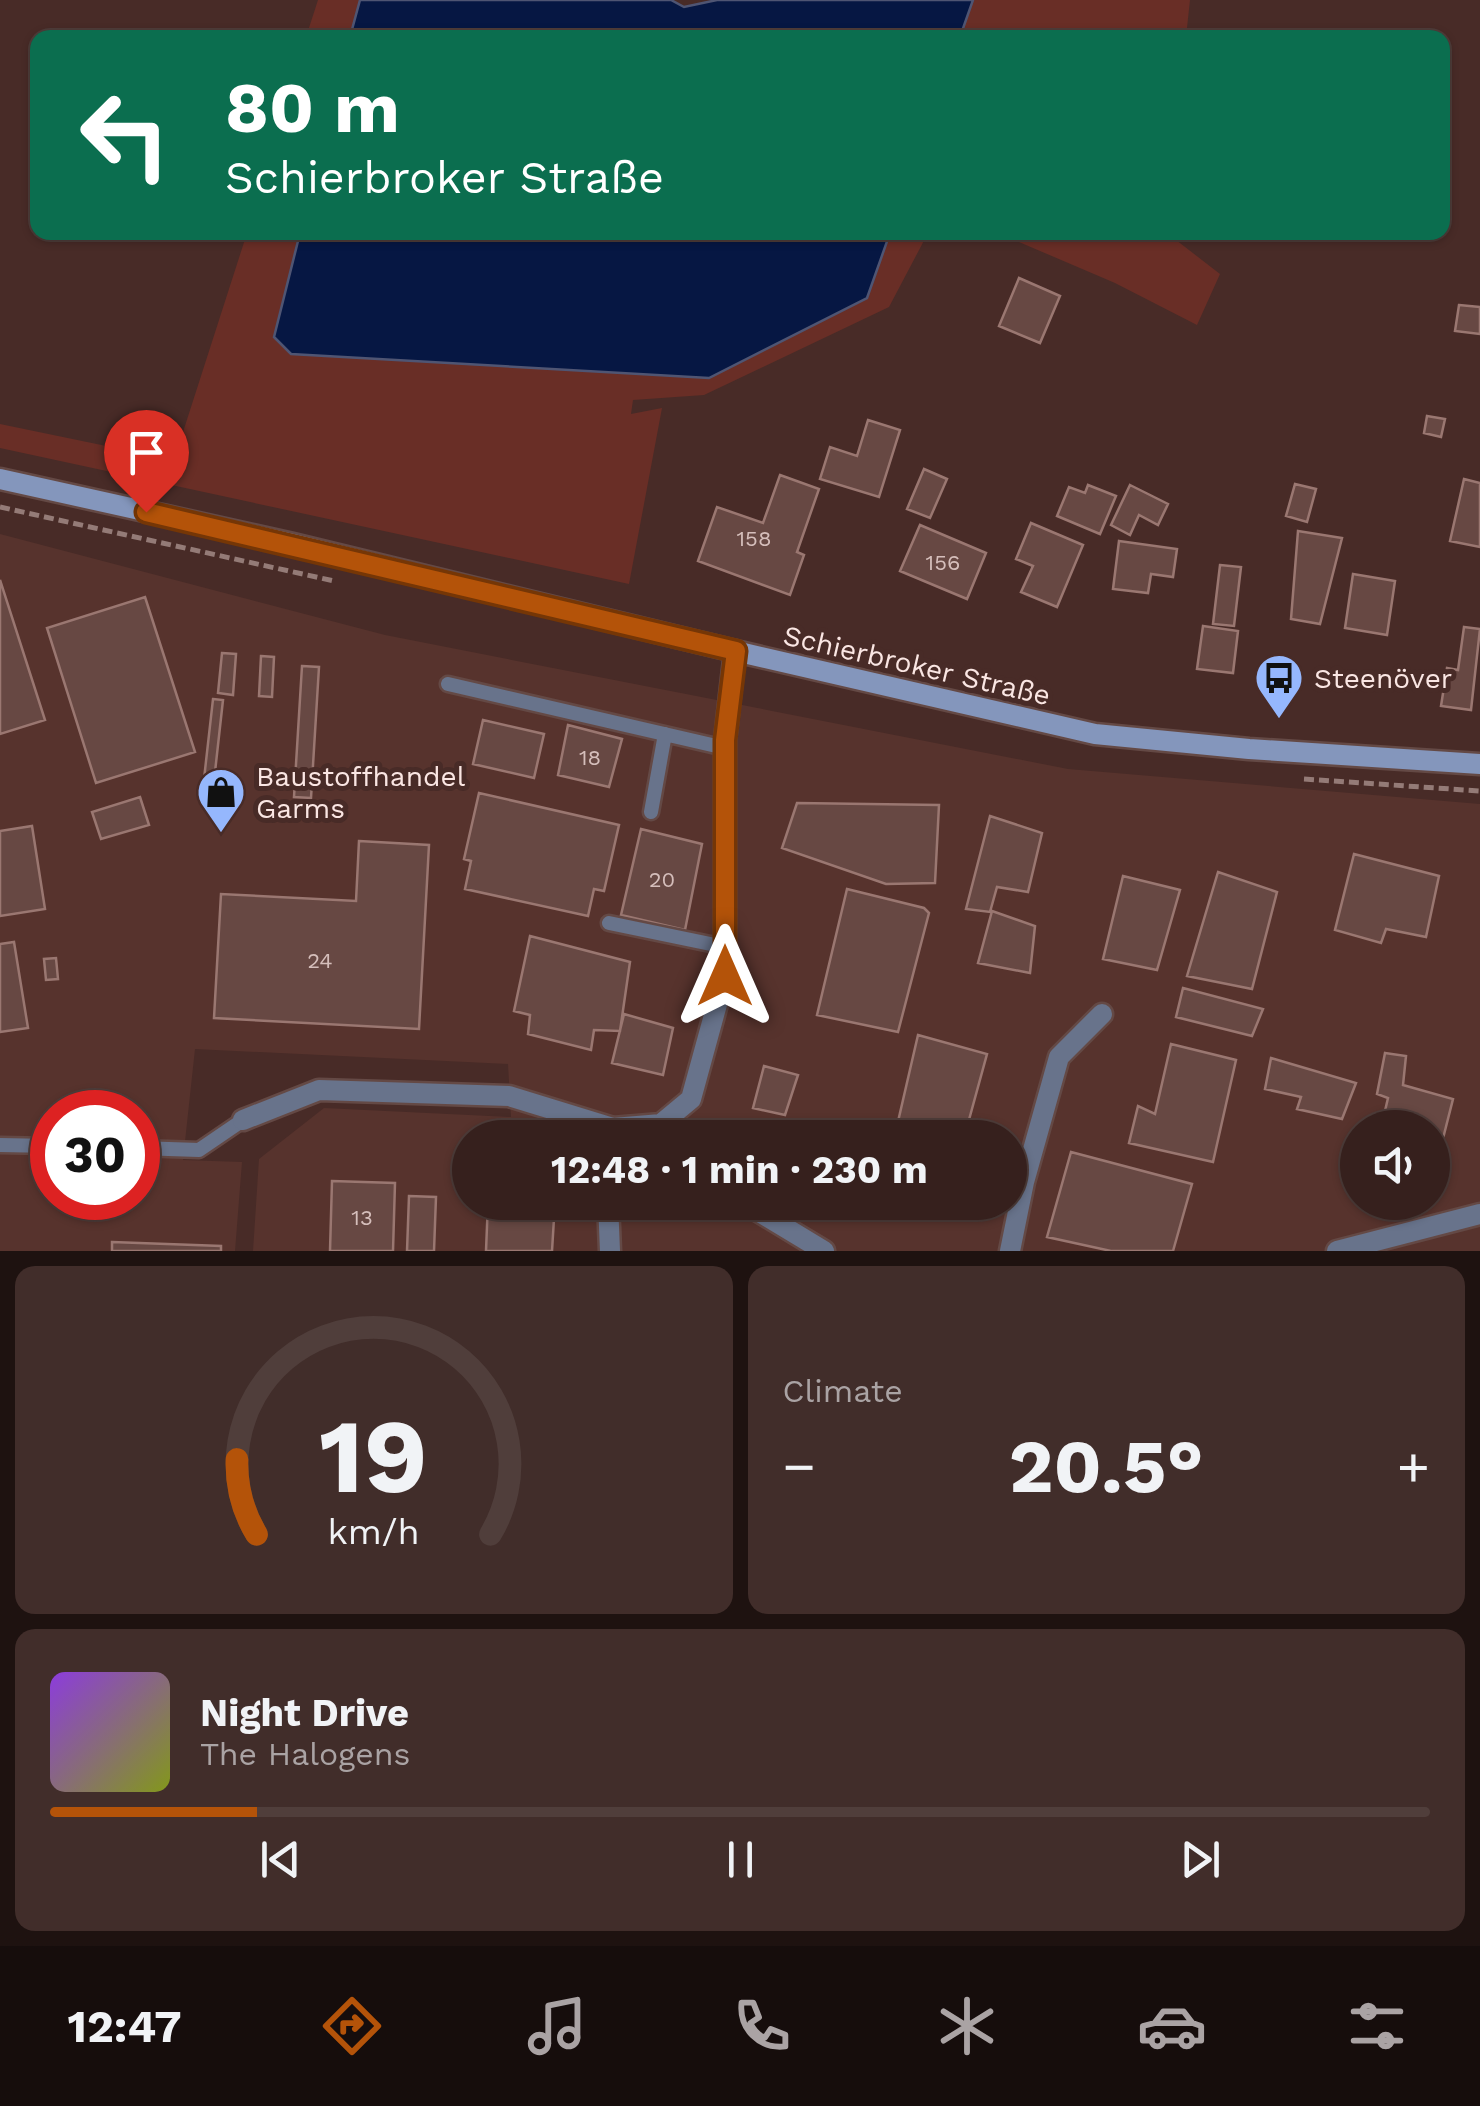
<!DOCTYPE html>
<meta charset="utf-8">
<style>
:root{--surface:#36201d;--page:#412d2a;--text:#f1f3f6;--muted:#aaa3a4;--line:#503e3b;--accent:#b45309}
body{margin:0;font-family:"Work Sans",sans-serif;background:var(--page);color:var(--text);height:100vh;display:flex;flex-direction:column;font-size:38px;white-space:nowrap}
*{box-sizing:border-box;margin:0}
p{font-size:32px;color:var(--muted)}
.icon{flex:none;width:55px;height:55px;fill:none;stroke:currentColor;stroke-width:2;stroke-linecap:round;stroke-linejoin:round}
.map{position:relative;height:1251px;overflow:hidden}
.panel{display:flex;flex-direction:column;gap:15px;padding:15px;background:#1e1210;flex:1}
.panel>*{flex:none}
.top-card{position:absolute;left:30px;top:30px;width:1420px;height:210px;border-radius:20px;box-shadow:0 2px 8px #0004,0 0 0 2px var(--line);background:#0b6e4f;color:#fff;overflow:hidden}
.controls{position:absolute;left:1340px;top:1110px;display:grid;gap:20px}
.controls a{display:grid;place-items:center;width:110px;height:110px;border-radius:50%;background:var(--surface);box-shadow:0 2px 8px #0004,0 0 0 2px var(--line);font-size:50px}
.speed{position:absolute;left:30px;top:1090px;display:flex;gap:20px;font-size:50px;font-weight:700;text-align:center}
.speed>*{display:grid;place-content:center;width:130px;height:130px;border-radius:50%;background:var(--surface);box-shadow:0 2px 8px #0004,0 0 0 2px var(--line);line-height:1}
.speed .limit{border:15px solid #d22;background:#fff;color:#111}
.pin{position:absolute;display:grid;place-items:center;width:85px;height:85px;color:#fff;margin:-102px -42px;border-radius:50% 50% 50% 0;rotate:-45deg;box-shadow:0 0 10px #0007}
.pin .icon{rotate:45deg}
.me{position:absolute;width:110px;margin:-55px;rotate:0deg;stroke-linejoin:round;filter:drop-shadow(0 0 8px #0008)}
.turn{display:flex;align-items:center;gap:35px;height:210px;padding:0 30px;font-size:45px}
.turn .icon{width:130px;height:130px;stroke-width:2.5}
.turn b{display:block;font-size:70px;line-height:85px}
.big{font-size:75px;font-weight:700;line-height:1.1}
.panel .tile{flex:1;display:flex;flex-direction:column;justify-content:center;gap:15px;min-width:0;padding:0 35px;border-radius:20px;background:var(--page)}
.panel .dial{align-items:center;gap:0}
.dial svg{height:260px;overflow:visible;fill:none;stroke:var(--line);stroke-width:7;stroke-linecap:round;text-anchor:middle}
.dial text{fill:var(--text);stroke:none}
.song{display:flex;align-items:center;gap:30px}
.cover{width:120px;height:120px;border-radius:15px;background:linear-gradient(135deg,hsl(270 70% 55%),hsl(70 70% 35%))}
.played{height:10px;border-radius:5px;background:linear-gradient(90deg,var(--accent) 15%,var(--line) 15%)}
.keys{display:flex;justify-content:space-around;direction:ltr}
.heat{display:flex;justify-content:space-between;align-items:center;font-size:55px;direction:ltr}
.panel .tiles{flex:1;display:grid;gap:15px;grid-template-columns:1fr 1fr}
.tile:last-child{grid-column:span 2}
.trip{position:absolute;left:452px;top:1120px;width:575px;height:100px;border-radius:50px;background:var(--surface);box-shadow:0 2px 8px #0004,0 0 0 2px var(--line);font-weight:700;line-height:100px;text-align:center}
.menu{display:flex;height:160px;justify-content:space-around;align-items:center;background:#160d0c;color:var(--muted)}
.menu .icon{width:70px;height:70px}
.menu .on{color:var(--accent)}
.menu b{font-size:45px;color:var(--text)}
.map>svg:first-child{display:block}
.built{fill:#57332d;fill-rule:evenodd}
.green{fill:#692e26}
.water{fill:#061743;stroke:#4f5573;stroke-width:2.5}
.building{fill:#674843;stroke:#9a7771;stroke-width:2.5}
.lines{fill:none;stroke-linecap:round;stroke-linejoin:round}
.service-casing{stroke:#644945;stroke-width:19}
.minor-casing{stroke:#644945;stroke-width:25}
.secondary-casing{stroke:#644945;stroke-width:25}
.path{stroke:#947b77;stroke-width:5;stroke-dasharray:10 5;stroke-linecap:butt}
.service{stroke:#68738b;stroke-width:14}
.minor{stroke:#68738b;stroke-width:20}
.secondary{stroke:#8496bc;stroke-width:20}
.route-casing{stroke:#753606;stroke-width:25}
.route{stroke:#b45309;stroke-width:18}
.labels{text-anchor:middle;stroke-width:10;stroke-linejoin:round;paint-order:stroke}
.number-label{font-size:22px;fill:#d5bebb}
.street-label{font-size:28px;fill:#fae6e3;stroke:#482b27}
.poi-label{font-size:28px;fill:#fae6e3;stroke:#482b27;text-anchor:start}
</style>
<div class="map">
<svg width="1480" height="1251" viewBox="0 0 1480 1251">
<rect width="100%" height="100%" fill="#482b27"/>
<path class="built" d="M0,534L385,635L1068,769L1480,804V1251H253L259,1159L324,1108L511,1117L508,1064L195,1049L183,1160L242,1162L235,1251H0ZM52,1112H138V1198H52ZM1358,1128H1432V1202H1358ZM470,1138H1010V1202H470Z"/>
<path class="green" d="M318,0H360L350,37H306Z
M973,0H1190L1186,37L960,38Z
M247,233H300L274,336L867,298L890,233H928L889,307L704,395L633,400L631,414L662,408L629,584L0,448V424L174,460Z
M998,233H1167L1220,274L1197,325L1115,283Z"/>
<path class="water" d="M360,0H671L684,7L717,0H973L960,37H350Z
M300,233V232L890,233L867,298L709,378L291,354L274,337Z"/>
<path class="building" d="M1019,278L1060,296L1040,343L999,326Z
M1459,305L1480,307V334L1455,331Z
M1427,416L1445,419L1441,437L1424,433Z
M868,420L900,430L879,497L820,479L830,447L857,456Z
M924,469L947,479L930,518L907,509Z
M780,475L819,489L797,552L804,555L790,595L698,561L717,507L763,523Z
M1464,479L1480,483V547L1450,541Z
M1295,484L1316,489L1307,522L1286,516Z
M1088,485L1116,496L1100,534L1057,516L1069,487L1085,493Z
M1130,485L1168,504L1158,525L1139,515L1130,535L1111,525Z
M1031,523L1083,545L1057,607L1021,592L1033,566L1016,559Z
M920,525L986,553L967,599L900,571Z
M1298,531L1342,538L1320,624L1291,619Z
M1119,541L1177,549L1173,577L1151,574L1148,593L1113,589Z
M1220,565L1241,567L1234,626L1213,624Z
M1353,574L1395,581L1387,635L1345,628Z
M0,580L45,720L0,734Z
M145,597L195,752L96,783L47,628Z
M1203,626L1238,631L1233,673L1197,669Z
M1464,627L1480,629L1471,710L1441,706L1447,668L1458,670Z
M222,653L236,654L233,695L218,693Z
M261,656L274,657L272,697L259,696Z
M302,666L319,667L311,798L294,797Z
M213,699L223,700L213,790L203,788Z
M483,720L544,734L534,778L473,764Z
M568,725L622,739L609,787L558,775Z
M479,793L619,825L604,891L594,889L588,916L465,889L471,861L464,859Z
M140,797L149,825L101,839L92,812Z
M797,803L939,805L935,883L886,884L782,848Z
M990,816L1042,833L1028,892L997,887L990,912L966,909Z
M32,826L45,909L0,916V831Z
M641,829L702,844L685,930L621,915Z
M359,841L429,845L419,1029L214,1018L221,894L356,901Z
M1354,854L1439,876L1426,937L1386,929L1381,943L1335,930Z
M1218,872L1277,892L1252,989L1187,976Z
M1123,876L1180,890L1157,970L1103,959Z
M847,889L924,908L929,913L898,1032L817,1015Z
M992,911L1035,926L1030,973L978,963Z
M530,936L630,962L620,1031L594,1030L591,1050L528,1034L530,1015L514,1011Z
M14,942L28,1028L0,1032V944Z
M56,958L58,979L46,980L44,959Z
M1183,988L1263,1009L1252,1036L1176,1017Z
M624,1014L673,1028L663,1075L612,1063Z
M918,1035L987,1054L964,1138H938L897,1126Z
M1171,1044L1236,1060L1213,1162L1129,1143L1138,1106L1155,1114Z
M1385,1053L1406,1056L1403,1085L1453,1099L1436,1166L1432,1165V1128H1381L1388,1098L1377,1094Z
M1271,1058L1356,1083L1342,1119L1297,1109L1301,1097L1265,1089Z
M764,1066L798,1075L785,1115L753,1108Z
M1071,1152L1192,1184L1173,1251H1111L1047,1237Z
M332,1181L395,1183L393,1251H330Z
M409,1196L436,1197L434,1251H407Z
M488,1202H555L552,1251H486Z
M112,1242L221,1246V1251H112Z"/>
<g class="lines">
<g class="service-casing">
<path id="service" d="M448,684L725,748
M651,812L665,734
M609,923L725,947
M0,1145L52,1146
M138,1148L199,1150L243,1120"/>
</g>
<g class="minor-casing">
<path id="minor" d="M243,1120L319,1090L509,1096L613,1128L661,1124L669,1138
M661,1124L691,1099L725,975V740L735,651
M608,1202L610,1251
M743,1202L824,1251
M1010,1251L1024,1182L1059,1057L1102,1014
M1337,1251L1480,1214"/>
</g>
<g class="secondary-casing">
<path id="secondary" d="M0,479L293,544L735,651L1095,734L1249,749L1480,764"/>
</g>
<path class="path" d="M0,507L334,581
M1304,779L1480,791"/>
<use href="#service" class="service"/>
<use href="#minor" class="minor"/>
<use href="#secondary" class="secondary"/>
</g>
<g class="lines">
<g class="route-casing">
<path id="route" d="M146,512L736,651L725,740V976"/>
</g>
<use href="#route" class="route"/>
</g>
<defs>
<g id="bus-pin" transform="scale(2.5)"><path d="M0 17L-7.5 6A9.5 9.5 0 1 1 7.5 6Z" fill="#95b7fd" stroke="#482b27"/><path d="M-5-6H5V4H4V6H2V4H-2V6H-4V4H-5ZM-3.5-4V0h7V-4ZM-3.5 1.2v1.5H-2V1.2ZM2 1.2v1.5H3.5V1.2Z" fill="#111"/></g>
<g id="shop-pin" transform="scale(2.5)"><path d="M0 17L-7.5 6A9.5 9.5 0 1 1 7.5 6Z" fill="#95b7fd" stroke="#482b27"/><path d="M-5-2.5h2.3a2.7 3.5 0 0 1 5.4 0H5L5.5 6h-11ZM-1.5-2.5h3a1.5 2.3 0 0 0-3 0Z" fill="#111"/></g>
</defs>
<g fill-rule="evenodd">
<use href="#bus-pin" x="1279" y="678"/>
<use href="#shop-pin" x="221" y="792"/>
</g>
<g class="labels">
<g class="number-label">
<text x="754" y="546">158</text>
<text x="943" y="570">156</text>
<text x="590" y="765">18</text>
<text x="662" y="887">20</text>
<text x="320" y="968">24</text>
<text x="362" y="1225">13</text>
</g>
<g class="street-label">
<text transform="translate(917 665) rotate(13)" y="10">Schierbroker Straße</text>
</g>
<g class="poi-label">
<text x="1314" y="688">Steenöver</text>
<text x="256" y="786">Baustoffhandel<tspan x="256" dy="32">Garms</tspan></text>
</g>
</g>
</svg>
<div class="controls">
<a><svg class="icon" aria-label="sound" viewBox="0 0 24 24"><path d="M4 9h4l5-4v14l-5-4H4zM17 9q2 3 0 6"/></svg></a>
</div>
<div class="speed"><div class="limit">30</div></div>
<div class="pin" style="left:146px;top:512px;background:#d93025"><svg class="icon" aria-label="arrive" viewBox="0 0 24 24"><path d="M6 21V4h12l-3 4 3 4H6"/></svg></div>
<svg class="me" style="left:725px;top:976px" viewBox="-20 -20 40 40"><path d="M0-17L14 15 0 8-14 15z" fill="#b45309" stroke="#fff" stroke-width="4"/></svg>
<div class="trip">12:48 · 1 min · 230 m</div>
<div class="top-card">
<div class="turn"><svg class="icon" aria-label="left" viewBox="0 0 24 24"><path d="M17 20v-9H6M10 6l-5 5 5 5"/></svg><div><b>80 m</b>Schierbroker Straße</div></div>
</div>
</div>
<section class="panel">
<div class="tiles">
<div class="tile dial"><svg viewBox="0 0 100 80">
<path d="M14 69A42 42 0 1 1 86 69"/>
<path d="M14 69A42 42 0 0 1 8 46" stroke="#b45309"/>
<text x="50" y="56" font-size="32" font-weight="700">19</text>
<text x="50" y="72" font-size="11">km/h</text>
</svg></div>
<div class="tile"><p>Climate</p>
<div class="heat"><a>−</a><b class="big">20.5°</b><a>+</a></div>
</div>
<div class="tile">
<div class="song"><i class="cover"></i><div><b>Night Drive</b><p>The Halogens</p></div></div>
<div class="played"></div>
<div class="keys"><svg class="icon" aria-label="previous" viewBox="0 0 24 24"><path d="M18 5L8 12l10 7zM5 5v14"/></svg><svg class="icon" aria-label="pause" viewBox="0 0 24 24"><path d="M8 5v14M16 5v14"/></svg><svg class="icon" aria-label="next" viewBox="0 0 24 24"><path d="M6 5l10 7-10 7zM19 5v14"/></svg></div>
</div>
</div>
</section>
<nav class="menu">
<b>12:47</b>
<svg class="icon on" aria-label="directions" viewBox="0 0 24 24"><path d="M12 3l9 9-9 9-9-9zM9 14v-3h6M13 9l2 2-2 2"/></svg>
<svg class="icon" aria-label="music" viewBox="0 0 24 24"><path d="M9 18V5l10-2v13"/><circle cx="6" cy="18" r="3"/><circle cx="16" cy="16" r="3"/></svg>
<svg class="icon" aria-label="phone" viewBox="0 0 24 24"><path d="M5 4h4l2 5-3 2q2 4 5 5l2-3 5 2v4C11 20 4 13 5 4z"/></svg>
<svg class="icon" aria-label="climate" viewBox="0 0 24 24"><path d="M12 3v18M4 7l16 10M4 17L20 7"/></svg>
<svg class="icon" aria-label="car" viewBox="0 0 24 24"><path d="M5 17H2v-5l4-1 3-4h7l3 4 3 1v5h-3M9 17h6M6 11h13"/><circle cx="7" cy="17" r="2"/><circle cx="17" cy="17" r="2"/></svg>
<svg class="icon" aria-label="filters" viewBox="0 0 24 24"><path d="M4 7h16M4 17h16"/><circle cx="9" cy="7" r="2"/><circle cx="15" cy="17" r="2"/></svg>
</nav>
